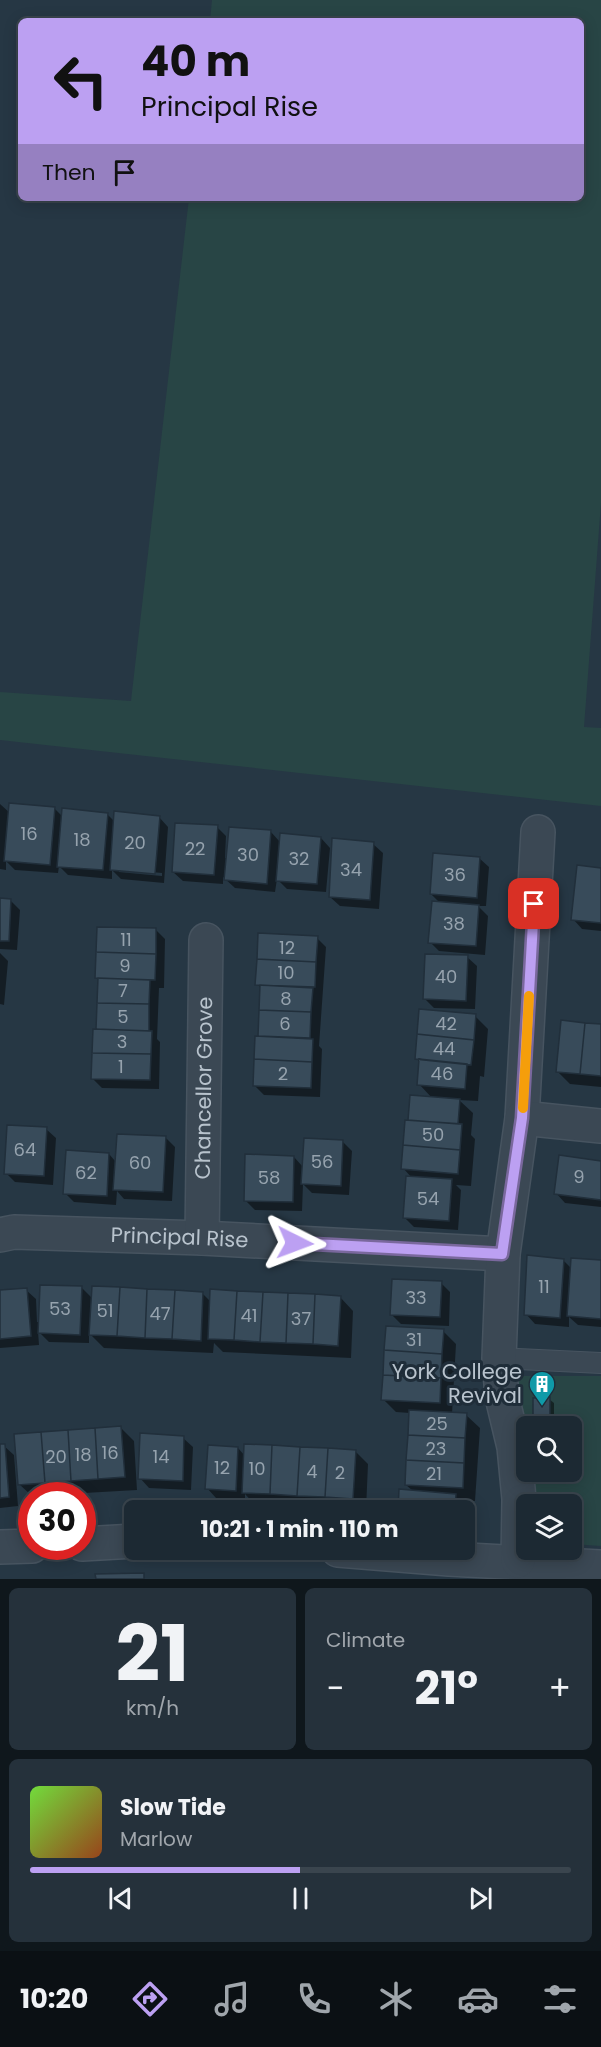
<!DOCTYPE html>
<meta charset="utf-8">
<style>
:root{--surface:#1c2933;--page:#25313b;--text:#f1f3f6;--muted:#a0a6ac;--line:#3a454e;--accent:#bca0f2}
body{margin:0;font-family:Poppins,sans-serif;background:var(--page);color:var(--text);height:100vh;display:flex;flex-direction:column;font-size:22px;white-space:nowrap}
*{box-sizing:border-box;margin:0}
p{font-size:20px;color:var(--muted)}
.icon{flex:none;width:33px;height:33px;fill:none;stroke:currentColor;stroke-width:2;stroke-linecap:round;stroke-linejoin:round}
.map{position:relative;height:1579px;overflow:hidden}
.drawer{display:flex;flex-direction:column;gap:9px;padding:9px;background:#0f171c;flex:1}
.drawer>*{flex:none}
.top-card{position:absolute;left:18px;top:18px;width:566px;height:183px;border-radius:9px;box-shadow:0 3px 15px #0003,0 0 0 2px var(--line);background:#bca0f2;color:#111;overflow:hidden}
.buttons{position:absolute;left:516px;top:1416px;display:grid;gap:12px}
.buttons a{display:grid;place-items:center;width:66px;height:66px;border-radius:9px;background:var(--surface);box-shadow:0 3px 15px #0003,0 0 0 2px var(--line);font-size:30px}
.speed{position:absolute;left:18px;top:1482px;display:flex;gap:12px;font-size:30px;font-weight:700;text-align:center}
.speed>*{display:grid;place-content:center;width:78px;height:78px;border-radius:50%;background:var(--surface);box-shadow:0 3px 15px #0003,0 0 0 2px var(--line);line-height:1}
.speed .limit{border:9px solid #d22;background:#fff;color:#111}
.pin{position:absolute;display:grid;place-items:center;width:51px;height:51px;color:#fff;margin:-26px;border-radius:12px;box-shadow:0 3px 9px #0006}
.me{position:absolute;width:66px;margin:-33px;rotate:93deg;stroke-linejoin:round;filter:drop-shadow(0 0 4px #0008)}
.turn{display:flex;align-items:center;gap:21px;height:126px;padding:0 24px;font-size:27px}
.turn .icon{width:78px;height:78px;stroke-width:2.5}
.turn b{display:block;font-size:42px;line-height:51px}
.then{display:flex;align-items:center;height:57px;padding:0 24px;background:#0003;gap:12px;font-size:22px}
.big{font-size:45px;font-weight:700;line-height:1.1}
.drawer .card{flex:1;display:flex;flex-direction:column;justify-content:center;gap:9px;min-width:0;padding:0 21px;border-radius:9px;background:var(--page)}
.drawer .dial{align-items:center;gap:0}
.dial b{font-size:78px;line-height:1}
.song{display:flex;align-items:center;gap:18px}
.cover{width:72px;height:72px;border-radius:9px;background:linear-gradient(135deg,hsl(100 70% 55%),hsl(20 70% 35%))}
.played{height:6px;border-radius:3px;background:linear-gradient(90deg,var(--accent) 50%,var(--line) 50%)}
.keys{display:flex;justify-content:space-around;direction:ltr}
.heat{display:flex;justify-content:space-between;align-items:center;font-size:33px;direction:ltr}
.drawer .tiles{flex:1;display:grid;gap:9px;grid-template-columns:1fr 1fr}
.card:last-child{grid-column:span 2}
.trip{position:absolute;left:124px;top:1500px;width:351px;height:60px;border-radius:9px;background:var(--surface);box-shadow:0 3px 15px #0003,0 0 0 2px var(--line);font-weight:700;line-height:60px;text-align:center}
.tab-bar{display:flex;height:96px;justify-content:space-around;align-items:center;background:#0b1014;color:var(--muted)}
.tab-bar .icon{width:42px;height:42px}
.tab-bar .active{color:var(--accent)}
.tab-bar b{font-size:27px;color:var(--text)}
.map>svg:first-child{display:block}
.green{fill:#284545;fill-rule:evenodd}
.shadow{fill:#0007;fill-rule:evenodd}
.building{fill:#384b5a;stroke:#212f3b;stroke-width:1.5}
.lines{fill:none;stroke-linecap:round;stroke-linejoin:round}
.service-casing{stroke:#475460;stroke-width:22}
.minor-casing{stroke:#475460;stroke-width:36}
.service{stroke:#3b4854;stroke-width:20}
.minor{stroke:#3b4854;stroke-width:33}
.route-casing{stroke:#7a689d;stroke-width:15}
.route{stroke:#bca0f2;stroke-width:10}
.slow{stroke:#f59e0b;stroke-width:10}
.labels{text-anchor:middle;stroke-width:6;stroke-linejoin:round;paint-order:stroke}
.number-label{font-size:18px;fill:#96a3ae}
.street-label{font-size:21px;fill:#b8c3cd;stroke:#1f2d39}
.poi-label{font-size:21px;fill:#b8c3cd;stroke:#1f2d39;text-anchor:end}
</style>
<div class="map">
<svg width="601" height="1579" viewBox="0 0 601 1579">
<rect width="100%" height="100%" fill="#263744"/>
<path class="green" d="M212,0H601V503L584,727L601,728V806L0,740V692L131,701L189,198H580V21H210Z
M507,1376H601V1546L572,1544V1504H530ZM526,1426H572V1472H526Z"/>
<path class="shadow" d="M0,804L10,813L54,808L63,817L107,814L115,822L159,817L168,827L164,883L121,879L112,870V879L68,875L59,866L58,873L15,870L6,861V870L0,869ZM119,869L162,873V876L119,872Z
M217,827L226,836L225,858H228L271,832L280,842L321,838L330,848L326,892L287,889L277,879L275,892L235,888L223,877V884L183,881L173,872Z
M373,844L383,853L379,909L340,906L330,897Z
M479,858L489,867L486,906H478L488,916L485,955L439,951L430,942L441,904L431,894Z
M601,870V931L582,929L573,919Z
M0,899L10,900L20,910L17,950L0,949Z
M98,928L156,930L165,939L164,988H159L157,1039L160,1042L159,1089L102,1088L93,1079L98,1030Z
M317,938L326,947L319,1046L322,1049L320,1097L264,1095L254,1085L260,1037L262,989L257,984Z
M0,953L8,961L4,1005L0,1004Z
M467,957L477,966L475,1009L434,1008L424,998Z
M475,1016L488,1029L484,1077L480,1076L478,1101L459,1100L473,1113L471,1135L475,1139L471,1186L456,1185L461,1190L458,1230L414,1227L405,1218L412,1178L403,1168L411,1096L432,1098L419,1084L421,1063L416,1058Z
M601,1025V1087L570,1084L557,1071Z
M46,1129L56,1138L53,1185L15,1182L6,1173Z
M166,1138L175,1147L172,1201L124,1199L117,1191L116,1205L74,1202L65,1193L109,1154L116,1162Z
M343,1142L352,1151L349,1195L312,1193L303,1184L302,1211L255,1210L245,1200L294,1157L303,1167Z
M601,1163V1207L565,1203L556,1193Z
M563,1260L572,1269L601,1262V1327L578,1325L569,1317V1327L535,1324L526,1314Z
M441,1283L450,1292L449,1326L401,1324L391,1314Z
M81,1287L93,1299L202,1293L211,1302L340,1297L353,1311L351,1358L223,1352L214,1343L213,1353L104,1348L89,1333V1343L49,1342L38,1331L39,1345L0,1348V1292L26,1290L36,1299L37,1322H40Z
M443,1331L456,1344L452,1414L466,1415L480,1428L475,1501L460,1500L464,1504V1510H399L400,1490L413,1491L406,1485L410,1413L396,1412L383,1399Z
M549,1399L554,1403V1419L539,1420L535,1415Z
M121,1428L134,1441L137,1490L32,1496L19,1484Z
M183,1438L193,1447L191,1490L149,1488L140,1478Z
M0,1446H4L14,1455L18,1506L0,1508Z
M238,1448L245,1456L355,1451L368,1464L366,1510L256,1506L245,1494V1500L216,1498L207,1488Z"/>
<path class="building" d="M9,803L55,807L50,865L4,861Z
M62,808L108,813L103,870L57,867Z
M114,811L160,816L155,874L110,870Z
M175,823L218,825L214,875L172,872Z
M229,827L271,830L267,884L224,880Z
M280,833L321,837L317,884L276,881Z
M332,838L374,842L370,900L329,897Z
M433,853L480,857L477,898L430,894Z
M577,865L601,868V923L571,920Z
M0,898L11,899L9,941H0Z
M432,901L479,905L476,946L428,943Z
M97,927L156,928V954L96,952Z
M258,933L318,936L316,962L257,959Z
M96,952L156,954L155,980L95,978Z
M425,954L468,955L466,1001L423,999Z
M257,959L316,962L315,987L255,985Z
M98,978L150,980L149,1004L97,1003Z
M260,985L313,988L311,1012L259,1010Z
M97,1003L149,1004V1031L96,1029Z
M419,1009L476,1014L474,1040L417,1034Z
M259,1010L311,1012L310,1038L258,1036Z
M561,1020L585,1023L580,1074L556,1072Z
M585,1023L601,1024V1076L580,1074Z
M93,1029L152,1031L151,1054L92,1053Z
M417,1034L474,1040L471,1065L415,1059Z
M255,1036L313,1039L312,1062L254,1059Z
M92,1053L151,1054L150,1080L91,1079Z
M254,1059L312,1062L311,1088L253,1086Z
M419,1059L467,1064L465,1089L417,1085Z
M410,1095L460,1099L458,1124L408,1120Z
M405,1120L462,1124L460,1150L403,1145Z
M7,1125L47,1127L44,1176L4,1174Z
M117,1134L166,1136L163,1192L113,1190Z
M304,1138L343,1140L341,1186L301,1184Z
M403,1145L460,1150L458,1174L401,1169Z
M66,1150L109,1153L107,1196L63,1194Z
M245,1154L294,1156L293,1202L244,1201Z
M559,1155L601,1161V1200L554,1194Z
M406,1176L452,1179L449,1221L403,1218Z
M527,1255L564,1259L560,1318L524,1315Z
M571,1258L601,1260V1319L567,1316Z
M392,1279L442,1281L440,1317L390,1315Z
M40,1285L82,1286L80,1335L38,1333Z
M92,1286L120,1287L117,1336L89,1335Z
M120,1287L147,1289L145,1338L117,1336Z
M27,1288L31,1336L0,1339V1290Z
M147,1289L175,1290L172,1339L145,1338Z
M210,1289L237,1291L234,1340L208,1339Z
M175,1290L203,1292L201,1341L172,1339Z
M237,1291L263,1292L260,1342L234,1340Z
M263,1292L288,1293L286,1343L260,1342Z
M288,1293L315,1294L313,1344L286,1343Z
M315,1294L341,1296L338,1346L313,1344Z
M386,1326L444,1329L442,1354L384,1350Z
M384,1350L442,1354L441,1378L383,1375Z
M383,1375L441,1378L440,1403L381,1400Z
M550,1397V1415L533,1416V1398Z
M409,1410L467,1413L465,1438L408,1435Z
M121,1426L125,1477L98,1479L95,1428Z
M95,1428L98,1479L71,1481L68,1430Z
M68,1430L71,1481L45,1483L41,1432Z
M41,1432L45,1483L18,1485L14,1434Z
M140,1433L184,1436L183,1481L138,1479Z
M408,1435L465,1438L464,1463L406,1460Z
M0,1444H5L9,1497L0,1498Z
M244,1444L272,1445L270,1494L242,1493Z
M208,1445L238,1447L236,1491L205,1489Z
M272,1445L300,1447L297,1496L270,1494Z
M300,1447L328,1448L325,1497L297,1496Z
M328,1448L356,1450L353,1499L325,1497Z
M406,1460L464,1463L463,1488L405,1485Z
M399,1489L456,1494L455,1510H398Z
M144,1573V1579H96L95,1574Z"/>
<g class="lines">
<g class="service-casing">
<path id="service" d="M499,1358L601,1363"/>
</g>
<g class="minor-casing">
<g id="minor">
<path d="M522,1118L538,832"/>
<path id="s1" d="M0,1235L14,1232L202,1238L503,1254"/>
<path id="s2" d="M202,1238L206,940"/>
<path d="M82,1544L135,1541"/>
<path d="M0,1547L32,1546"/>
<path d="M338,1550L449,1559L601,1567"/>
<path d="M518,1561L519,1499L514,1447L502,1397L499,1358L503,1254L522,1118L601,1126"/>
</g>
</g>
<use href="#service" class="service"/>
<use href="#minor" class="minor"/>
</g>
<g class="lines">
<g class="route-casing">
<path id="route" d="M295,1243L502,1254L522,1118L534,904"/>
</g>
<use href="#route" class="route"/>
<path class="slow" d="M523,1108L529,996"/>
</g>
<defs>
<g id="building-pin" transform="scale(1.35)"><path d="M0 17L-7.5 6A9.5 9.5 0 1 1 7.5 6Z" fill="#0f9aa8" stroke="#1f2d39"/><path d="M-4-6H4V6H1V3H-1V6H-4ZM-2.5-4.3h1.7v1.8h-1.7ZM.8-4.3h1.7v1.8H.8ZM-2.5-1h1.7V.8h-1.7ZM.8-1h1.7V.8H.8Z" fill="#fff"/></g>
</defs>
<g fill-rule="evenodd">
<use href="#building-pin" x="542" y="1384"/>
</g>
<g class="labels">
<g class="number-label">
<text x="29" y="840">16</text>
<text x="82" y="846">18</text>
<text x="135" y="849">20</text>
<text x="195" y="855">22</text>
<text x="248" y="861">30</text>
<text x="299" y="865">32</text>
<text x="351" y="876">34</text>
<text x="455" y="881">36</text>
<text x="454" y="930">38</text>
<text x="126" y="946">11</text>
<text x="287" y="954">12</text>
<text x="125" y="972">9</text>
<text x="286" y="979">10</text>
<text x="446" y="983">40</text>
<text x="123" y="997">7</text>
<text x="286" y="1005">8</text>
<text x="123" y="1023">5</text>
<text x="285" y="1030">6</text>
<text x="446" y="1030">42</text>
<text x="122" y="1048">3</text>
<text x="444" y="1055">44</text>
<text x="121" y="1073">1</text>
<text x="283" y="1080">2</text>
<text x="442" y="1080">46</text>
<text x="433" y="1141">50</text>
<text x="25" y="1156">64</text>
<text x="322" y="1168">56</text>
<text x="140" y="1169">60</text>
<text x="86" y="1179">62</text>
<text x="579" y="1183">9</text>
<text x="269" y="1184">58</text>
<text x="428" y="1205">54</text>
<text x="544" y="1293">11</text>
<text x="416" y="1304">33</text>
<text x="60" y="1315">53</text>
<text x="105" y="1317">51</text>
<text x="160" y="1320">47</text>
<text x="249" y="1322">41</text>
<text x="301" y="1325">37</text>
<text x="414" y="1346">31</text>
<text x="437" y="1430">25</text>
<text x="436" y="1455">23</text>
<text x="110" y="1459">16</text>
<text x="83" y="1461">18</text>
<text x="56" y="1463">20</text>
<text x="161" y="1463">14</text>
<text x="222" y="1474">12</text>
<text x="257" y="1475">10</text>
<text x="312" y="1478">4</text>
<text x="340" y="1479">2</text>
<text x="434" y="1480">21</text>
</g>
<g class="street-label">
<text dy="7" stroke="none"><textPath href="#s2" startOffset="150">Chancellor Grove</textPath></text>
<text dy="7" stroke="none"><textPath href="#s1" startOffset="180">Principal Rise</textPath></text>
</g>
<g class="poi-label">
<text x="522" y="1379">York College<tspan x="522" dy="24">Revival</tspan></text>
</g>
</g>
</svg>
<div class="buttons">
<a><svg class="icon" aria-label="search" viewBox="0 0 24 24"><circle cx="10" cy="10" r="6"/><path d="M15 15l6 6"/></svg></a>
<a><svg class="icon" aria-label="layers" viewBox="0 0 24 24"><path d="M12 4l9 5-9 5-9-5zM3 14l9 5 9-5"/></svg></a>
</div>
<div class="speed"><div class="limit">30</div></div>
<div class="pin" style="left:534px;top:904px;background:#d93025"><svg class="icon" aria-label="arrive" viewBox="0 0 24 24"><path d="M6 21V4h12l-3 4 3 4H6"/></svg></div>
<svg class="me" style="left:295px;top:1243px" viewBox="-20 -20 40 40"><path d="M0-17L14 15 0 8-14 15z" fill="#bca0f2" stroke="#fff" stroke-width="4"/></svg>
<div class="trip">10:21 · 1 min · 110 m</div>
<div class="top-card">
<div class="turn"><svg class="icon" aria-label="left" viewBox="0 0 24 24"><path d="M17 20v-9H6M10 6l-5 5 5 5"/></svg><div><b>40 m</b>Principal Rise</div></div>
<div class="then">Then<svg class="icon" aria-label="arrive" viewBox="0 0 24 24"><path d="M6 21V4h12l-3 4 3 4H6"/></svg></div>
</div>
</div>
<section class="drawer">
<div class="tiles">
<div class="card dial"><b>21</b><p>km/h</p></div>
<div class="card"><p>Climate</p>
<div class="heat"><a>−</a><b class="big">21°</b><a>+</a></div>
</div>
<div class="card">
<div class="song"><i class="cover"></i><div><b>Slow Tide</b><p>Marlow</p></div></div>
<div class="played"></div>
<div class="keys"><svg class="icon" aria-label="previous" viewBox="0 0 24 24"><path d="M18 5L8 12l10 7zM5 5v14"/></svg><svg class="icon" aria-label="pause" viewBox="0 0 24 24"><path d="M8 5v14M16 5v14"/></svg><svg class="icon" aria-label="next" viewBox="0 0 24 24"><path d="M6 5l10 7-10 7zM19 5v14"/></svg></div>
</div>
</div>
</section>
<nav class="tab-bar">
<b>10:20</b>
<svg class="icon active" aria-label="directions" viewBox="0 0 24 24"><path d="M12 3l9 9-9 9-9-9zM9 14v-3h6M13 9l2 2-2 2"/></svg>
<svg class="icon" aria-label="music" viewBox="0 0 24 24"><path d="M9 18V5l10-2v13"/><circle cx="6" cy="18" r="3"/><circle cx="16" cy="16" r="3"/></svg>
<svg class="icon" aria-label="phone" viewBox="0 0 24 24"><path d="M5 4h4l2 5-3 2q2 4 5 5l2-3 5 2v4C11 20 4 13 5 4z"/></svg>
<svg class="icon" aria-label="climate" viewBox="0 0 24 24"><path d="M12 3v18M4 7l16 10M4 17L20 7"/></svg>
<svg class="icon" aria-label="car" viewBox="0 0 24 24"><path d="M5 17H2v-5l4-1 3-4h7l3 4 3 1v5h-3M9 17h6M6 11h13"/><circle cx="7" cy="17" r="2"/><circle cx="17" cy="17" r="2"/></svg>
<svg class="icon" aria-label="filters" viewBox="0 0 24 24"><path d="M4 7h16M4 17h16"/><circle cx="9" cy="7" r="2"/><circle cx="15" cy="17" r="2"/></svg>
</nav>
